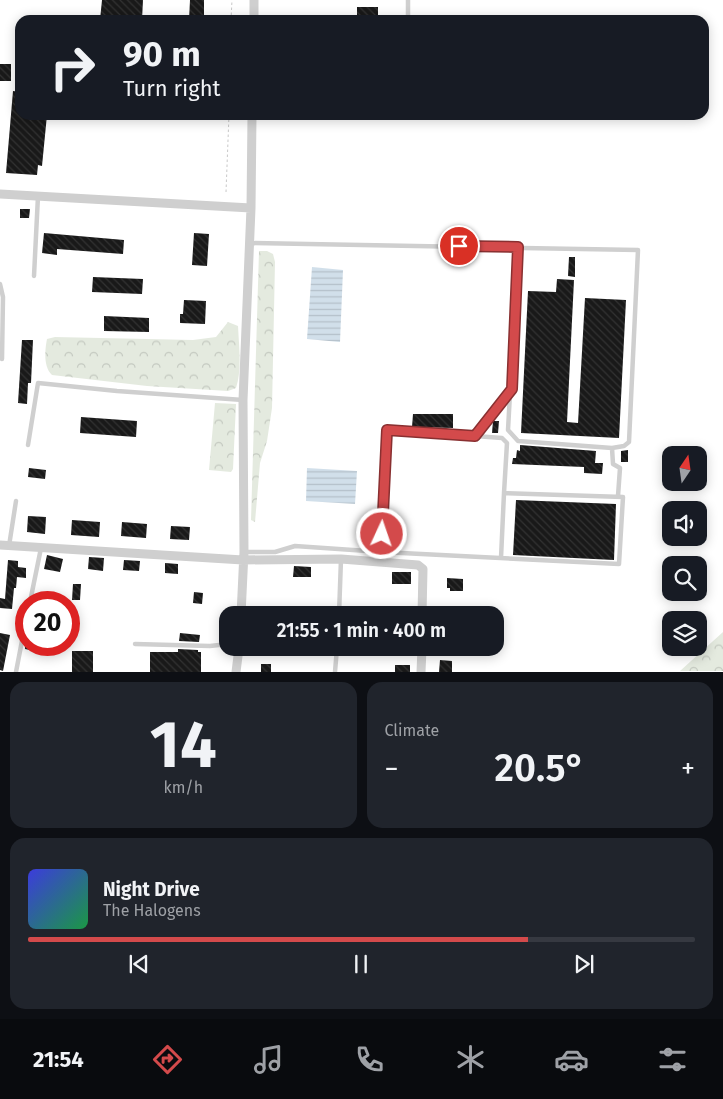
<!DOCTYPE html>
<meta charset="utf-8">
<style>
:root{--surface:#171b24;--page:#20242c;--text:#f1f3f6;--muted:#9ea1a6;--line:#363941;--accent:#d34a4b}
body{margin:0;font-family:"Fira Sans",sans-serif;background:var(--page);color:var(--text);height:100vh;display:flex;flex-direction:column;font-size:19px;white-space:nowrap}
*{box-sizing:border-box;margin:0}
p{font-size:16px;color:var(--muted)}
.icon{flex:none;width:28px;height:28px;fill:none;stroke:currentColor;stroke-width:2;stroke-linecap:round;stroke-linejoin:round}
.map{position:relative;height:672px;overflow:hidden}
.drawer{display:flex;flex-direction:column;gap:10px;padding:10px;background:#0d0f14;flex:1}
.drawer>*{flex:none}
.top-card{position:absolute;left:15px;top:15px;width:694px;height:105px;border-radius:15px;box-shadow:0 2px 12px #0003;background:#171b24;color:var(--text);overflow:hidden}
.needle{width:32px;rotate:13deg}
.controls{position:absolute;left:662px;top:446px;display:grid;gap:10px}
.controls a{display:grid;place-items:center;width:45px;height:45px;border-radius:10px;background:var(--surface);box-shadow:0 2px 12px #0003;font-size:25px}
.speed{position:absolute;left:15px;top:591px;display:flex;gap:10px;font-size:25px;font-weight:700;text-align:center}
.speed>*{display:grid;place-content:center;width:65px;height:65px;border-radius:50%;background:var(--surface);box-shadow:0 2px 12px #0003;line-height:1}
.speed .limit{border:8px solid #d22;background:#fff;color:#111}
.pin{position:absolute;display:grid;place-items:center;width:42px;height:42px;color:#fff;margin:-21px;border:2px solid #fff;border-radius:50%;box-shadow:0 1px 5px #0007}
.me{position:absolute;width:55px;margin:-28px;rotate:3deg;stroke-linejoin:round;filter:drop-shadow(0 0 4px #0008)}
.turn{display:flex;align-items:center;gap:18px;height:105px;padding:0 25px;font-size:22px}
.turn .icon{width:65px;height:65px;stroke-width:2.5}
.turn b{display:block;font-size:35px;line-height:42px}
.big{font-size:38px;font-weight:600;line-height:1.1}
.drawer .tile{flex:1;display:flex;flex-direction:column;justify-content:center;gap:8px;min-width:0;padding:0 18px;border-radius:15px;background:var(--page)}
.drawer .dial{align-items:center;gap:0}
.dial b{font-size:65px;line-height:1}
.song{display:flex;align-items:center;gap:15px}
.cover{width:60px;height:60px;border-radius:8px;background:linear-gradient(135deg,hsl(240 70% 55%),hsl(140 70% 35%))}
.played{height:5px;border-radius:2px;background:linear-gradient(90deg,var(--accent) 75%,var(--line) 75%)}
.keys{display:flex;justify-content:space-around;direction:ltr}
.heat{display:flex;justify-content:space-between;align-items:center;font-size:28px;direction:ltr}
.drawer .tiles{flex:1;display:grid;gap:10px;grid-template-columns:1fr 1fr}
.tile:last-child{grid-column:span 2}
.trip{position:absolute;left:219px;top:606px;width:285px;height:50px;border-radius:15px;background:var(--surface);box-shadow:0 2px 12px #0003;font-weight:600;line-height:50px;text-align:center}
.menu{display:flex;height:80px;justify-content:space-around;align-items:center;background:#090b0e;color:var(--muted)}
.menu .icon{width:35px;height:35px}
.menu .selected{color:var(--accent)}
.menu b{font-size:22px;color:var(--text)}
.map>svg:first-child{display:block}
.forest{fill:url(#forest-crowns)}
.water{fill:url(#water-rules)}
.building{fill:url(#building-back-hatch)}
.lines{fill:none;stroke-linecap:round;stroke-linejoin:round}
.path{stroke:#c9c9c9;stroke-width:1;stroke-dasharray:2.5 2.5;stroke-linecap:butt}
.lane{stroke:#cfcfcf;stroke-width:4.5}
.street{stroke:#cfcfcf;stroke-width:9}
.route-casing{stroke:#893031;stroke-width:12}
.route{stroke:#d34a4b;stroke-width:9}
</style>
<div class="map">
<svg width="723" height="672" viewBox="0 0 723 672">
<defs>
<pattern id="forest-crowns" width="20" height="18" patternUnits="userSpaceOnUse" patternTransform="scale(1.25)"><rect width="20" height="18" fill="#e4eadf"/><path d="M2 6a3 3 0 1 1 6 0M12 15a3 3 0 1 1 6 0" fill="none" stroke="#c4c9c0"/></pattern>
<pattern id="water-rules" width="6" height="5" patternUnits="userSpaceOnUse" patternTransform="scale(1.25)"><rect width="6" height="5" fill="#d1dfea"/><path d="M0 2.5h6" fill="none" stroke="#b4c0c9"/></pattern>
<pattern id="building-back-hatch" width="6" height="6" patternUnits="userSpaceOnUse" patternTransform="scale(1.25)"><rect width="6" height="6" fill="#191919"/><path d="M-1 5l2 2M0 0l6 6M5-1l2 2" fill="none" stroke="#323232"/></pattern>
</defs>
<rect width="100%" height="100%" fill="#fff"/>
<path class="forest" d="M259,251H267L273,254L275,262L272,408L267,441L260,463L255,522L251,520Z
M228,322L238,326C239,346 242,370 236,388L228,391L147,386L52,375C43,367 45,349 47,339L55,337L193,340L216,337Z
M215,403L236,404L233,469L231,472L209,470Z
M723,632V671H680Z"/>
<path class="water" d="M312,267L343,270L340,342L307,339Z
M307,468L357,471L355,504L306,501Z"/>
<path class="building" d="M102,0H143L142,20H100Z
M190,0H204V20H189Z
M357,7H378V20H357Z
M0,64H11V81H0Z
M13,91L20,92V115H47L42,166L38,165L37,175L6,173Z
M20,209H30L29,218H20Z
M44,233L124,240L123,254L57,249V255L42,253Z
M194,233L209,234L207,266L192,265Z
M569,257H575V277L568,276Z
M93,277L143,279L142,294L92,292Z
M557,279L574,280L567,422L578,423L585,298L626,300L619,438L521,433L528,291L556,292Z
M184,300L206,301L205,324L180,323V314H183Z
M104,316L149,318V332L104,331Z
M22,340H33L31,383H28L27,404L18,403Z
M413,414H453V428L412,427Z
M81,417L137,421L136,437L80,433Z
M493,421H499L498,433H492Z
M520,445L596,451L595,463H603L602,474L584,473V467L512,464L513,458H516L517,450L520,451Z
M628,450V462H621V451Z
M29,468L46,470L45,479L28,477Z
M516,500L616,504L614,560L513,555Z
M28,516L46,517L45,534L27,532Z
M72,520L100,522L99,537L71,535Z
M122,522L147,524L146,538L121,536Z
M171,526L190,527L189,540L170,539Z
M47,555L63,559L60,572L44,569Z
M89,557L104,558L103,571L88,569Z
M8,560L18,561V567L26,568V578L17,577L16,588H14L12,609L0,608V598L5,599Z
M124,560L140,561L139,571L123,570Z
M165,563L178,564V574L165,573Z
M294,566L311,567V577H293Z
M392,572H411V584H392Z
M447,578L463,579V591H450V588H447Z
M73,584H81L80,600H72Z
M194,592L203,593L202,604L193,603Z
M0,633L10,635L3,671L0,670Z
M180,633L200,635L199,642L179,641Z
M25,645H46L44,653L25,649Z
M178,649L198,650V652H201V672H150V652H178Z
M72,651H93V672H72Z
M440,660L452,661V672H439Z
M261,664H271V672H261Z
M395,665H410V672H395Z"/>
<g class="lines">
<path class="path" d="M231,20L232,0
M226,192L229,115"/>
<path class="lane" d="M408,0V20
M249,243L638,250L629,442L624,446L612,448L518,441L508,430L518,247
M34,276L38,196
M0,284L3,297L2,359
M475,436L502,438L507,443L504,493
M28,445L38,383L117,391L243,400
M612,448L613,464L620,468L618,496
M9,546L16,501
M244,552H275L295,546L382,552
M501,558L504,493L623,497L619,564L382,552L387,430L475,436L511,390
M30,602L41,548
M339,615L341,559
M135,644L210,646L228,644
M16,672L26,620
M335,672L337,648"/>
<path class="street" d="M254,20V0
M0,194L251,208
M0,545L243,560L341,559L418,565L423,569L422,615
M241,615L244,552L243,400L251,208L252,115
M236,672L239,648
M421,672L422,648"/>
</g>
<g class="lines">
<g class="route-casing">
<path id="route" d="M382,534L387,430L475,436L512,389L518,247L459,246"/>
</g>
<use href="#route" class="route"/>
</g>
</svg>
<div class="controls">
<a><svg class="needle" viewBox="-14 -14 28 28"><path d="M0-13l5 13h-10z" fill="#e53935"/><path d="M0 13l5-13h-10z" fill="#9ea1a6"/></svg></a>
<a><svg class="icon" aria-label="sound" viewBox="0 0 24 24"><path d="M4 9h4l5-4v14l-5-4H4zM17 9q2 3 0 6"/></svg></a>
<a><svg class="icon" aria-label="search" viewBox="0 0 24 24"><circle cx="10" cy="10" r="6"/><path d="M15 15l6 6"/></svg></a>
<a><svg class="icon" aria-label="layers" viewBox="0 0 24 24"><path d="M12 4l9 5-9 5-9-5zM3 14l9 5 9-5"/></svg></a>
</div>
<div class="speed"><div class="limit">20</div></div>
<div class="pin" style="left:459px;top:246px;background:#d93025"><svg class="icon" aria-label="arrive" viewBox="0 0 24 24"><path d="M6 21V4h12l-3 4 3 4H6"/></svg></div>
<svg class="me" style="left:382px;top:534px" viewBox="-20 -20 40 40"><circle r="17" fill="#d34a4b" stroke="#fff" stroke-width="3"/><path d="M0-11L8 9 0 5-8 9z" fill="#fff"/></svg>
<div class="trip">21:55 · 1 min · 400 m</div>
<div class="top-card">
<div class="turn"><svg class="icon" aria-label="right" viewBox="0 0 24 24"><path d="M7 20v-9h11M14 6l5 5-5 5"/></svg><div><b>90 m</b>Turn right</div></div>
</div>
</div>
<section class="drawer">
<div class="tiles">
<div class="tile dial"><b>14</b><p>km/h</p></div>
<div class="tile"><p>Climate</p>
<div class="heat"><a>−</a><b class="big">20.5°</b><a>+</a></div>
</div>
<div class="tile">
<div class="song"><i class="cover"></i><div><b>Night Drive</b><p>The Halogens</p></div></div>
<div class="played"></div>
<div class="keys"><svg class="icon" aria-label="previous" viewBox="0 0 24 24"><path d="M18 5L8 12l10 7zM5 5v14"/></svg><svg class="icon" aria-label="pause" viewBox="0 0 24 24"><path d="M8 5v14M16 5v14"/></svg><svg class="icon" aria-label="next" viewBox="0 0 24 24"><path d="M6 5l10 7-10 7zM19 5v14"/></svg></div>
</div>
</div>
</section>
<nav class="menu">
<b>21:54</b>
<svg class="icon selected" aria-label="directions" viewBox="0 0 24 24"><path d="M12 3l9 9-9 9-9-9zM9 14v-3h6M13 9l2 2-2 2"/></svg>
<svg class="icon" aria-label="music" viewBox="0 0 24 24"><path d="M9 18V5l10-2v13"/><circle cx="6" cy="18" r="3"/><circle cx="16" cy="16" r="3"/></svg>
<svg class="icon" aria-label="phone" viewBox="0 0 24 24"><path d="M5 4h4l2 5-3 2q2 4 5 5l2-3 5 2v4C11 20 4 13 5 4z"/></svg>
<svg class="icon" aria-label="climate" viewBox="0 0 24 24"><path d="M12 3v18M4 7l16 10M4 17L20 7"/></svg>
<svg class="icon" aria-label="car" viewBox="0 0 24 24"><path d="M5 17H2v-5l4-1 3-4h7l3 4 3 1v5h-3M9 17h6M6 11h13"/><circle cx="7" cy="17" r="2"/><circle cx="17" cy="17" r="2"/></svg>
<svg class="icon" aria-label="filters" viewBox="0 0 24 24"><path d="M4 7h16M4 17h16"/><circle cx="9" cy="7" r="2"/><circle cx="15" cy="17" r="2"/></svg>
</nav>
